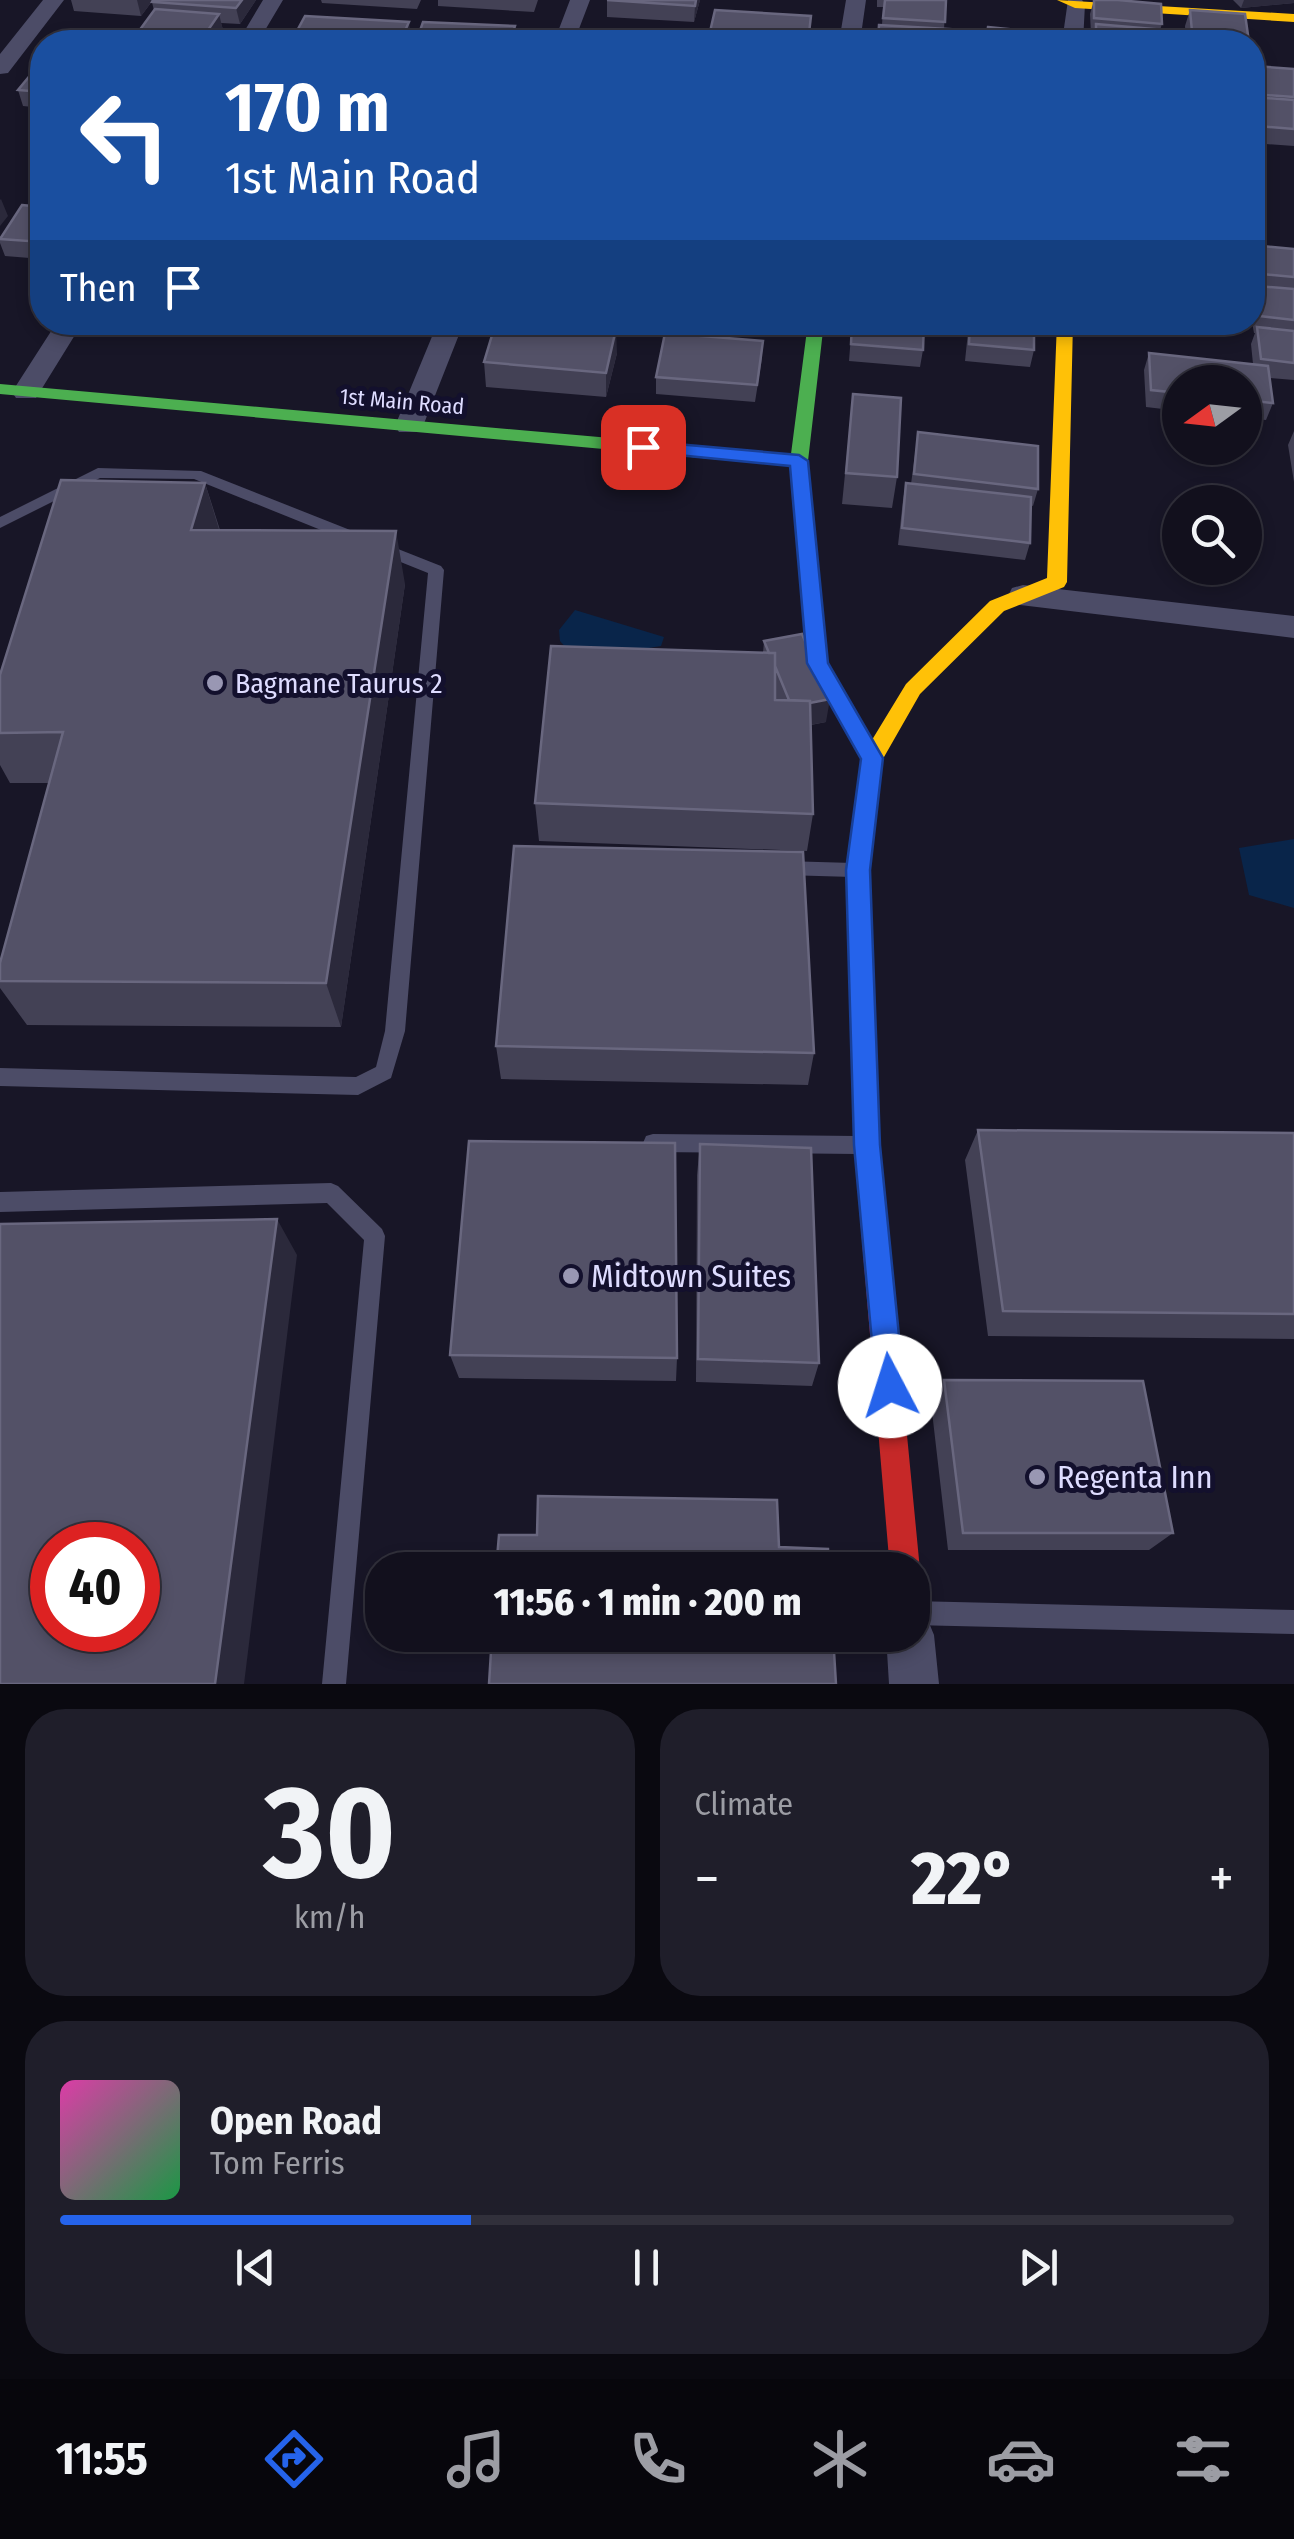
<!DOCTYPE html>
<meta charset="utf-8">
<style>
:root{--surface:#12101d;--page:#1f1e2a;--text:#f1f3f6;--muted:#9c9da4;--line:#31303b;--accent:#2563eb}
body{margin:0;font-family:"Fira Sans Condensed",sans-serif;background:var(--page);color:var(--text);height:100vh;display:flex;flex-direction:column;font-size:38px;white-space:nowrap}
*{box-sizing:border-box;margin:0}
p{font-size:32px;color:var(--muted)}
.icon{flex:none;width:55px;height:55px;fill:none;stroke:currentColor;stroke-width:2;stroke-linecap:round;stroke-linejoin:round}
.map{position:relative;height:1684px;overflow:hidden}
.side{display:flex;flex-direction:column;gap:25px;padding:25px;background:#0a0910;flex:1}
.side>*{flex:none}
.guide{position:absolute;left:30px;top:30px;width:1235px;height:305px;border-radius:40px;box-shadow:0 5px 15px #0003,0 0 0 2px var(--line);background:#1a4fa0;color:#fff;overflow:hidden}
.needle{width:65px;rotate:255deg}
.controls{position:absolute;left:1162px;top:365px;display:grid;gap:20px}
.controls a{display:grid;place-items:center;width:100px;height:100px;border-radius:50%;background:var(--surface);box-shadow:0 5px 15px #0003,0 0 0 2px var(--line);font-size:50px}
.speed{position:absolute;left:30px;top:1522px;display:flex;gap:20px;font-size:50px;font-weight:700;text-align:center}
.speed>*{display:grid;place-content:center;width:130px;height:130px;border-radius:50%;background:var(--surface);box-shadow:0 5px 15px #0003,0 0 0 2px var(--line);line-height:1}
.speed .limit{border:15px solid #d22;background:#fff;color:#111}
.pin{position:absolute;display:grid;place-items:center;width:85px;height:85px;color:#fff;margin:-42px;border-radius:20px;box-shadow:0 5px 15px #0006}
.me{position:absolute;width:110px;margin:-55px;rotate:355deg;stroke-linejoin:round;filter:drop-shadow(0 0 8px #0008)}
.turn{display:flex;align-items:center;gap:35px;height:210px;padding:0 30px;font-size:45px}
.turn .icon{width:130px;height:130px;stroke-width:2.5}
.turn b{display:block;font-size:70px;line-height:85px}
.then{display:flex;align-items:center;height:95px;padding:0 30px;background:#0003;gap:20px;font-size:38px}
.big{font-size:75px;font-weight:800;line-height:1.1}
.side .tile{flex:1;display:flex;flex-direction:column;justify-content:center;gap:15px;min-width:0;padding:0 35px;border-radius:40px;background:var(--page)}
.side .dial{align-items:center;gap:0}
.dial b{font-size:130px;line-height:1}
.song{display:flex;align-items:center;gap:30px}
.cover{width:120px;height:120px;border-radius:15px;background:linear-gradient(135deg,hsl(320 70% 55%),hsl(140 70% 35%))}
.played{height:10px;border-radius:5px;background:linear-gradient(90deg,var(--accent) 35%,var(--line) 35%)}
.keys{display:flex;justify-content:space-around;direction:ltr}
.heat{display:flex;justify-content:space-between;align-items:center;font-size:55px;direction:ltr}
.side .tiles{flex:1;display:grid;gap:25px;grid-template-columns:1fr 1fr}
.tile:last-child{grid-column:span 2}
.trip{position:absolute;left:365px;top:1552px;width:565px;height:100px;border-radius:40px;background:var(--surface);box-shadow:0 5px 15px #0003,0 0 0 2px var(--line);font-weight:800;line-height:100px;text-align:center}
.tabs{display:flex;height:160px;justify-content:space-around;align-items:center;background:#07060c;color:var(--muted)}
.tabs .icon{width:70px;height:70px}
.tabs .on{color:var(--accent)}
.tabs b{font-size:45px;color:var(--text)}
.map>svg:first-child{display:block}
.water{fill:#09254a}
.lines{fill:none;stroke-linecap:round;stroke-linejoin:round}
.lane{fill:#4c4c67;fill-rule:evenodd}
.street{fill:#4c4c67;fill-rule:evenodd}
.fast{fill:#4caf50;fill-rule:evenodd}
.slow{fill:#ffc107;fill-rule:evenodd}
.jam{fill:#c62828;fill-rule:evenodd}
.wall{fill:#434155}
.shaded-wall{fill:#2b293b}
.building{fill:#535167;stroke:#69677f;stroke-width:2.5;fill-rule:evenodd}
.route{fill:#2563eb;stroke:#184099;stroke-width:2.5}
.poi-dot{fill:#9997b3;stroke:#13102d;stroke-width:4}
.labels{text-anchor:middle;stroke-width:10;stroke-linejoin:round;paint-order:stroke}
.far-street-label{font-size:22px;fill:#dedcff;stroke:#13102d}
.poi-label{font-size:28px;fill:#dedcff;stroke:#13102d;text-anchor:start}
.near-poi-label{font-size:32px;fill:#dedcff;stroke:#13102d;text-anchor:start}
</style>
<div class="map">
<svg width="1294" height="1684" viewBox="0 0 1294 1684">
<rect width="100%" height="100%" fill="#181627"/>
<path class="water" d="M575,610L664,637L661,646L649,648L645,653L568,650L560,641L559,630Z
M1294,839V908L1249,895L1239,848Z"/>
<g class="lines">
<path class="lane" d="M98,468L201,471L441,566L444,570L405,1031L391,1078L358,1095L0,1086V1068L356,1077L376,1067L385,1031L428,573L194,479L100,478L0,528V517Z
M784,861L853,863L859,865L862,870L859,875L853,877L784,875L778,873L775,868L778,863Z
M653,1134L857,1136L864,1138L867,1145L864,1152L857,1154L653,1152L646,1150L643,1143L646,1136Z
M331,1183L338,1186L382,1229L385,1236L346,1684H322L364,1240L327,1203L0,1212V1192Z
M912,1601L1294,1610V1634L912,1625Z"/>
<path class="street" d="M43,0H64L8,73L0,74V54Z
M263,0H283L258,42H238Z
M570,0H590L574,42H554Z
M846,0H866L860,42H839Z
M1068,0H1082L1085,4L1083,42H1062Z
M57,322H83L36,398H16L12,392Z
M438,322H464L423,426L419,432H399L395,426Z
M1023,585L1294,616V638L1012,604L1008,596L1012,588Z
M912,1612L927,1618L934,1635L939,1684H889L886,1635H912Z"/>
<path class="fast" d="M808,322H824L808,461L828,663L883,758L869,870L880,1145L886,1217L882,1226L873,1230L864,1226L860,1217L854,1145L847,870L861,758L808,663L790,466L0,394V384L791,454Z"/>
<path class="slow" d="M1057,0L1294,14V22L1075,8Z
M1057,322H1073L1067,582L1064,587L1004,611L920,694L880,764H864L861,758L906,684L990,601L1047,578Z"/>
<path class="jam" d="M873,1204L882,1208L886,1217L920,1570L912,1582V1570H890L860,1217L864,1208Z"/>
</g>
<path class="wall" d="M71,0H153L141,16L74,11Z
M256,0L240,24L221,23L223,30L214,42H129L141,37L139,31L154,11L152,2Z
M321,0H421L417,9L322,3Z
M438,0H538L534,12L438,6Z
M607,0H700L694,22L607,17Z
M877,0H946L944,29L963,42H877L879,25H882L883,7H877Z
M1094,0L1162,24L1160,30L1165,42H1092L1094,34H1091L1090,14Z
M1233,0H1294V3L1241,8Z
M1190,10L1249,42H1186L1185,26Z
M709,36L809,42H709Z
M42,61V108L23,106L18,90Z
M1255,66L1294,69V146L1253,143L1252,73Z
M42,193V259L5,256L0,243V237L38,207L36,201Z
M1252,245L1294,249V380L1270,378L1273,403L1266,420L1245,418V382H1180V411L1146,407L1144,370L1149,353L1253,364L1251,344L1255,333H1254L1252,322V296L1254,291H1252Z
M852,322H932V324H924L923,350L920,367L849,361Z
M969,322H1034V350L1030,367L965,361Z
M617,353L606,397L486,387L484,362Z
M762,358L755,402L656,394V377Z
M853,394L897,477L892,508L842,504Z
M1294,431V482L1288,445Z
M918,432L1038,489L1033,506L1030,505V543L1025,560L898,545L903,500L906,483L911,484Z
M205,483L220,530L405,584L341,1027L27,1025L0,988V963L49,783H10L0,765V675Z
M764,641L826,722L811,725L813,814L807,851L539,841L535,803L763,653Z
M496,1046L814,1053L808,1085L501,1079Z
M978,1130L1294,1133V1339L988,1336L965,1160Z
M700,1144L819,1363L812,1386L696,1382L697,1175Z
M450,1355L677,1358L676,1381L459,1378Z
M944,1380L1173,1533L1149,1550H948L931,1403Z"/>
<path class="shaded-wall" d="M137,0H153L141,16Z
M242,0H256L240,24L236,8Z
M696,0H700L694,22L695,6Z
M1244,0H1294V3L1241,8Z
M219,14L223,30L214,42H205L204,36Z
M409,22L411,38L409,42H400Z
M515,26L516,42H510Z
M1,199L8,216L0,226V200Z
M616,329L617,353L606,397V373Z
M205,483L221,536L191,530Z
M396,531L405,584L341,1027L326,983Z
M830,699L826,722L788,729L791,706Z
M277,1219L297,1255L244,1684H215Z"/>
<path class="building" d="M153,0H242L236,8L152,2Z
M607,0H696L695,6Z
M885,0H946L945,22L883,18Z
M1094,0H1118L1161,4L1162,24L1094,18Z
M155,9L219,14L204,36L139,31Z
M715,10L811,16L808,42L709,36Z
M1190,10L1245,14L1249,42H1193Z
M305,16L409,22L400,42H291Z
M423,22L515,26L510,42H416Z
M1096,24L1164,30L1165,42H1096Z
M879,25L964,30L963,42H878Z
M988,27L1048,33V42H986Z
M134,36L205,41L129,42Z
M42,61V92L18,90Z
M1255,66L1294,69V97L1252,94V81L1258,82Z
M1253,97L1294,100V129L1258,126Z
M22,205L42,207V242L0,239Z
M1252,245L1294,249V277L1252,273Z
M1256,286L1294,289V320L1260,316Z
M496,322H537L616,329L606,373L484,362Z
M852,322H924L923,350L851,344Z
M970,322H1034V350L969,344Z
M1257,327L1294,331V363L1261,359Z
M665,333L763,341L757,385L656,377Z
M1149,353L1268,366L1273,403L1245,400V382H1180V393L1151,390Z
M853,394L901,398L897,477L846,473Z
M918,432L1038,446V489L914,474Z
M61,480L205,483L191,530L396,531L326,983L0,981V963L63,732L0,733V675Z
M906,483L1031,497L1030,543L902,528Z
M802,634L830,699L810,703V701L789,700L775,666V653H769L764,641Z
M551,646L775,653V700L810,701L813,814L535,803Z
M514,846L803,852L814,1053L496,1046Z
M978,1130L1294,1133V1314L1003,1311Z
M469,1141L675,1143L677,1358L450,1355Z
M700,1144L811,1148L819,1363L698,1359Z
M277,1219L215,1684H0V1224ZM52,1545H138V1630H52Z
M944,1380L1143,1381L1173,1533H963Z
M538,1496L777,1500L779,1547L828,1549L829,1570H496L499,1535H537Z
M492,1635H833L836,1684H489Z"/>
<path class="route" d="M643,441L799,455L808,461L828,663L883,758L870,870L880,1145L904,1386L900,1396L890,1401L880,1396L876,1386L854,1145L846,870L861,759L807,663L790,466L637,451L634,447Z"/>
<g class="poi-dot">
<circle cx="215" cy="683" r="10"/>
<circle cx="571" cy="1276" r="10"/>
<circle cx="1037" cy="1477" r="10"/>
</g>
<g class="labels">
<g class="far-street-label">
<text transform="translate(402 401) rotate(5)" y="8">1st Main Road</text>
</g>
<g class="poi-label">
<text x="235" y="693">Bagmane Taurus 2</text>
</g>
<g class="near-poi-label">
<text x="591" y="1287">Midtown Suites</text>
<text x="1057" y="1488">Regenta Inn</text>
</g>
</g>
</svg>
<div class="controls">
<a><svg class="needle" viewBox="-14 -14 28 28"><path d="M0-13l5 13h-10z" fill="#e53935"/><path d="M0 13l5-13h-10z" fill="#9c9da4"/></svg></a>
<a><svg class="icon" aria-label="search" viewBox="0 0 24 24"><circle cx="10" cy="10" r="6"/><path d="M15 15l6 6"/></svg></a>
</div>
<div class="speed"><div class="limit">40</div></div>
<div class="pin" style="left:643px;top:447px;background:#d93025"><svg class="icon" aria-label="arrive" viewBox="0 0 24 24"><path d="M6 21V4h12l-3 4 3 4H6"/></svg></div>
<svg class="me" style="left:890px;top:1386px" viewBox="-20 -20 40 40"><circle r="19" fill="#fff"/><path d="M0-13L10 11 0 6-10 11z" fill="#2563eb"/></svg>
<div class="trip">11:56 · 1 min · 200 m</div>
<div class="guide">
<div class="turn"><svg class="icon" aria-label="left" viewBox="0 0 24 24"><path d="M17 20v-9H6M10 6l-5 5 5 5"/></svg><div><b>170 m</b>1st Main Road</div></div>
<div class="then">Then<svg class="icon" aria-label="arrive" viewBox="0 0 24 24"><path d="M6 21V4h12l-3 4 3 4H6"/></svg></div>
</div>
</div>
<section class="side">
<div class="tiles">
<div class="tile dial"><b>30</b><p>km/h</p></div>
<div class="tile"><p>Climate</p>
<div class="heat"><a>−</a><b class="big">22°</b><a>+</a></div>
</div>
<div class="tile">
<div class="song"><i class="cover"></i><div><b>Open Road</b><p>Tom Ferris</p></div></div>
<div class="played"></div>
<div class="keys"><svg class="icon" aria-label="previous" viewBox="0 0 24 24"><path d="M18 5L8 12l10 7zM5 5v14"/></svg><svg class="icon" aria-label="pause" viewBox="0 0 24 24"><path d="M8 5v14M16 5v14"/></svg><svg class="icon" aria-label="next" viewBox="0 0 24 24"><path d="M6 5l10 7-10 7zM19 5v14"/></svg></div>
</div>
</div>
</section>
<nav class="tabs">
<b>11:55</b>
<svg class="icon on" aria-label="directions" viewBox="0 0 24 24"><path d="M12 3l9 9-9 9-9-9zM9 14v-3h6M13 9l2 2-2 2"/></svg>
<svg class="icon" aria-label="music" viewBox="0 0 24 24"><path d="M9 18V5l10-2v13"/><circle cx="6" cy="18" r="3"/><circle cx="16" cy="16" r="3"/></svg>
<svg class="icon" aria-label="phone" viewBox="0 0 24 24"><path d="M5 4h4l2 5-3 2q2 4 5 5l2-3 5 2v4C11 20 4 13 5 4z"/></svg>
<svg class="icon" aria-label="climate" viewBox="0 0 24 24"><path d="M12 3v18M4 7l16 10M4 17L20 7"/></svg>
<svg class="icon" aria-label="car" viewBox="0 0 24 24"><path d="M5 17H2v-5l4-1 3-4h7l3 4 3 1v5h-3M9 17h6M6 11h13"/><circle cx="7" cy="17" r="2"/><circle cx="17" cy="17" r="2"/></svg>
<svg class="icon" aria-label="filters" viewBox="0 0 24 24"><path d="M4 7h16M4 17h16"/><circle cx="9" cy="7" r="2"/><circle cx="15" cy="17" r="2"/></svg>
</nav>
